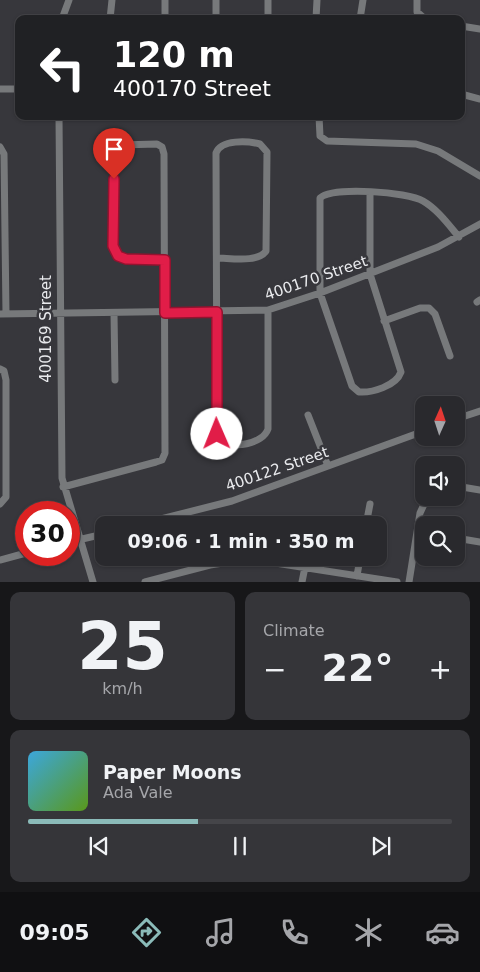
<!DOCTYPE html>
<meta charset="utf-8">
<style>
:root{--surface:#29292d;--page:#353539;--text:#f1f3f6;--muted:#a5a6aa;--line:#454549;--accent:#8bbbb9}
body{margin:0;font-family:"DejaVu Sans",sans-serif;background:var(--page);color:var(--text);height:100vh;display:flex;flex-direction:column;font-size:19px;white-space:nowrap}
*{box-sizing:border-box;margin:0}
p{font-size:16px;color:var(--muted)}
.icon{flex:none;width:28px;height:28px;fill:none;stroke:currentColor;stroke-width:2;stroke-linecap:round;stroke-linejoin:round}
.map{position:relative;height:582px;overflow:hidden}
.drawer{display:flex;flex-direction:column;gap:10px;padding:10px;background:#171719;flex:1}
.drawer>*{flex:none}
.hud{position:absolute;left:15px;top:15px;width:450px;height:105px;border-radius:10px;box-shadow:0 1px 4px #0004,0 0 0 1px var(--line);background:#202124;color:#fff;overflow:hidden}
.needle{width:32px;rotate:3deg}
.tools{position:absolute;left:415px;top:396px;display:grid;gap:10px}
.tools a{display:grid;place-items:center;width:50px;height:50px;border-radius:10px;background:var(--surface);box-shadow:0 1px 4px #0004,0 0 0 1px var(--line);font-size:25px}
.speed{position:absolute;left:15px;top:501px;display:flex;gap:10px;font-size:25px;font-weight:700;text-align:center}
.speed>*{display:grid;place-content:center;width:65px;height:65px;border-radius:50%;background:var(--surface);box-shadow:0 1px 4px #0004,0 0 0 1px var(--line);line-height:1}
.speed .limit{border:8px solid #d22;background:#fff;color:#111}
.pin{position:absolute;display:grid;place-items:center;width:42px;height:42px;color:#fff;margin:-51px -21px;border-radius:50% 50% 50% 0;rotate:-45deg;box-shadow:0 0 5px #0007}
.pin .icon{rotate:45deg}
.me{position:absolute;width:55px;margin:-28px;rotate:359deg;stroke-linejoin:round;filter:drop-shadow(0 0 4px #0008)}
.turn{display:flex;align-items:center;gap:18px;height:105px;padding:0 15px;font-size:22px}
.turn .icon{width:65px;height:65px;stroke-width:2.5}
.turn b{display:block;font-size:35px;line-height:42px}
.big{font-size:38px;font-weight:800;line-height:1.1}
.drawer .card{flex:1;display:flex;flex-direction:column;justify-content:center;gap:8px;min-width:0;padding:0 18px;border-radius:10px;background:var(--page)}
.drawer .dial{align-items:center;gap:0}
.dial b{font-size:65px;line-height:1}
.song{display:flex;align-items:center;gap:15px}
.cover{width:60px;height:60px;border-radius:8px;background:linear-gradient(135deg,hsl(200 70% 55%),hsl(90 70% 35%))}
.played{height:5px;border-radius:2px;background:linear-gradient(90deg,var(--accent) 40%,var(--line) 40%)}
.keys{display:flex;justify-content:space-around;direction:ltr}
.heat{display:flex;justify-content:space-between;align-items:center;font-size:28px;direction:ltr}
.drawer .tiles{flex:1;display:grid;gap:10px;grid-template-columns:1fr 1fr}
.card:last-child{grid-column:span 2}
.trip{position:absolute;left:95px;top:516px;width:292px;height:50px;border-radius:10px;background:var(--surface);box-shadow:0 1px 4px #0004,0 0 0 1px var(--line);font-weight:800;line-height:50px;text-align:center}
.tabs{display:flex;height:80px;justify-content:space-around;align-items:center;background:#101012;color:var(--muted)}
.tabs .icon{width:35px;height:35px}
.tabs .current{color:var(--accent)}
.tabs b{font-size:22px;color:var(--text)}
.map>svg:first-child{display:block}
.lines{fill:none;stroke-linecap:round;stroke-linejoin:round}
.minor{stroke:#77797b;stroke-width:7}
.route-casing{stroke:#92132f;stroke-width:12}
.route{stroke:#e11d48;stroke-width:9}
.labels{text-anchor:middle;stroke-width:5;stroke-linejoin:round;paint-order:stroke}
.street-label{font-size:15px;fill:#e9eaed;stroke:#37373c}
</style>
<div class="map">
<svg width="480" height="582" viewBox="0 0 480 582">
<rect width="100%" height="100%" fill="#37373c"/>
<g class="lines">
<path class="minor" d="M165,0V19
M268,0V19
M417,0V12L425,19
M62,19L69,0
M110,19L112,0
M216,19V0
M316,19L317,0
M360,19L363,0
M461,26L480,29
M0,89H19
M461,94L480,99
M59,116L62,478L93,582
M319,116L320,136L327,141L416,144L438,151L480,176
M0,147L4,154L6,314
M370,193V274L401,372C396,386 372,393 359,392L352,386L320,293V198C333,186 408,192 423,201C437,209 448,224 459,237
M217,258C230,258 258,263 266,251L267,152L260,144C248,141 221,139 216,153L217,428L220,439C232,450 263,444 268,429V310
M477,302L480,300
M114,313L115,380
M0,314L268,310L320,293L438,247L480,224
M384,321L420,308H429L435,314L450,356
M0,369L4,371L6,380V497L0,504
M308,415L328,466
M456,419L480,411
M456,486L480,490
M63,487L156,462L162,460L165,453L164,154L162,147L157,144L120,145L114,152V250L120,258L165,260
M137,525L232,501L424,431
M366,525L370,504
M456,538L480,542
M69,542L104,534
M0,560L26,553
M357,576L360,558
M145,582L210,565L249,559L397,582
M302,582L305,567
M409,582L420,513L427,498"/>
</g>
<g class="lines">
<g class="route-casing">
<path id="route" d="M114,179L113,246L118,256L126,259L165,260V313L217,312V434"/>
</g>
<use href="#route" class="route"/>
</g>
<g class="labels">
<g class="street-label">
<text transform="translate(316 278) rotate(-19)" y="5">400170 Street</text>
<text transform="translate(46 329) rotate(-90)" y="5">400169 Street</text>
<text transform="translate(277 469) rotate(-19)" y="5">400122 Street</text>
</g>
</g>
</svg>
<div class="tools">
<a><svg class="needle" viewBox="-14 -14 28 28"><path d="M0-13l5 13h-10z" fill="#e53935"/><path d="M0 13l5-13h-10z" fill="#a5a6aa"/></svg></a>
<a><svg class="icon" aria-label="sound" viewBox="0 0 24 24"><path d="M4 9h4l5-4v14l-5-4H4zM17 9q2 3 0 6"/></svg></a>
<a><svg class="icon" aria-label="search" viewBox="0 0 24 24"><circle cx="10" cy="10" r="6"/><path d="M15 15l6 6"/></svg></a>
</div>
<div class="speed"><div class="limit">30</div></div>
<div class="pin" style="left:114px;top:179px;background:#d93025"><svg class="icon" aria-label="arrive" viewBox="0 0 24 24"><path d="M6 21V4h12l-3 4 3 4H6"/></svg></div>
<svg class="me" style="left:217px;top:434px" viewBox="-20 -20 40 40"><circle r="19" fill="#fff"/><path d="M0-13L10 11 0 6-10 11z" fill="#e11d48"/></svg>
<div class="trip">09:06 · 1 min · 350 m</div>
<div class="hud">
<div class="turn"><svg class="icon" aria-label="left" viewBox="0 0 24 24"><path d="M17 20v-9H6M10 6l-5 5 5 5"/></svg><div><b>120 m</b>400170 Street</div></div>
</div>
</div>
<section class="drawer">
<div class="tiles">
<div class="card dial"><b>25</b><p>km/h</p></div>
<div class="card"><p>Climate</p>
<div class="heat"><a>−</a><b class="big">22°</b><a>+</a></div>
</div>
<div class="card">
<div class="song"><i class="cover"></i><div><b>Paper Moons</b><p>Ada Vale</p></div></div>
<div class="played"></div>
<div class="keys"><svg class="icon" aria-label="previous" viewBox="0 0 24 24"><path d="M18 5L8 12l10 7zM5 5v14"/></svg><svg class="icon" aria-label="pause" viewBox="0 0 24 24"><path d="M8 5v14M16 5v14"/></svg><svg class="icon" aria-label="next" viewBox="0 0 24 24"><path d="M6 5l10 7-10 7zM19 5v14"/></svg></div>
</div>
</div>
</section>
<nav class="tabs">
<b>09:05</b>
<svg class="icon current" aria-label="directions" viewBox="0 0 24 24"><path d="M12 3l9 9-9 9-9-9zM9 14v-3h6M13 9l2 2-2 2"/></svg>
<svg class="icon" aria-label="music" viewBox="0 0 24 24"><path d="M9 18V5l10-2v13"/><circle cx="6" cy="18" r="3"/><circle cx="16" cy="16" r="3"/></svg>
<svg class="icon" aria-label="phone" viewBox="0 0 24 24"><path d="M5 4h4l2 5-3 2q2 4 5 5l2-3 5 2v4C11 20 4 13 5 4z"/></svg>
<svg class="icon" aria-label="climate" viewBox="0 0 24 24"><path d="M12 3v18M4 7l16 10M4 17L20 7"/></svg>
<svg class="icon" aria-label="car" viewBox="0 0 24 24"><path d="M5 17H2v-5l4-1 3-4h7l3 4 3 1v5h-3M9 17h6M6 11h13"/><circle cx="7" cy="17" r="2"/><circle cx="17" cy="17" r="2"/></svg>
</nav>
